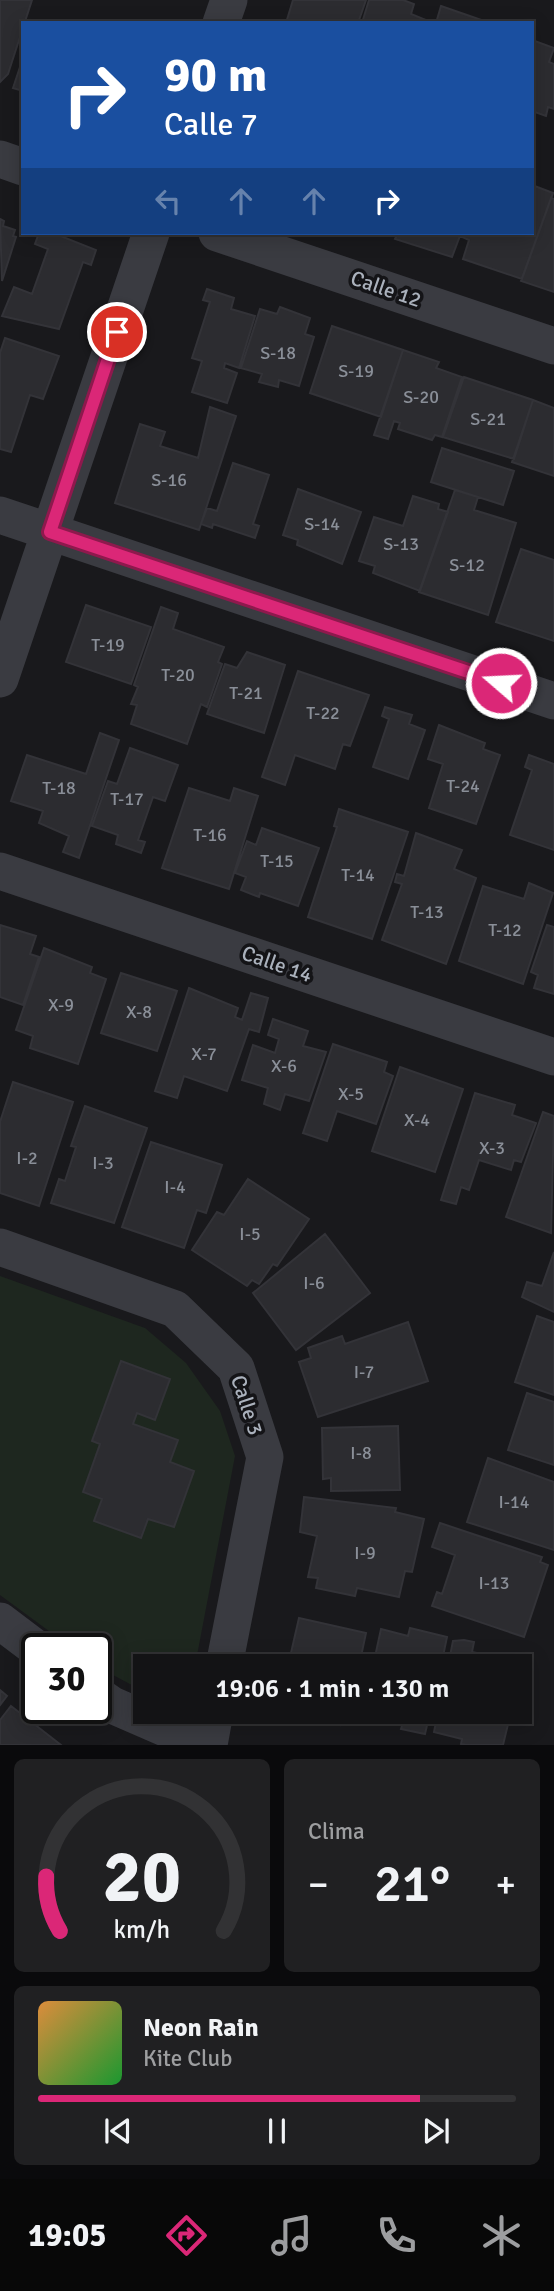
<!DOCTYPE html>
<html lang="es">
<meta charset="utf-8">
<style>
:root{--surface:#131315;--page:#202022;--text:#f1f3f6;--muted:#9d9ea0;--line:#323234;--accent:#db2777}
body{margin:0;font-family:Signika,sans-serif;background:var(--page);color:var(--text);height:100vh;display:flex;flex-direction:column;font-size:26px;white-space:nowrap}
*{box-sizing:border-box;margin:0}
p{font-size:23px;color:var(--muted)}
.icon{flex:none;width:38px;height:38px;fill:none;stroke:currentColor;stroke-width:2;stroke-linecap:round;stroke-linejoin:round}
.map{position:relative;height:1745px;overflow:hidden}
.panel{display:flex;flex-direction:column;gap:14px;padding:14px;background:#0a0a0c;flex:1}
.panel>*{flex:none}
.top-card{position:absolute;left:21px;top:21px;width:513px;height:214px;border-radius:0px;box-shadow:0 4px 18px #0003,0 0 0 2px var(--line);background:#1a4fa0;color:#fff;overflow:hidden}
.speed{position:absolute;left:21px;top:1633px;display:flex;gap:14px;font-size:35px;font-weight:700;text-align:center}
.speed>*{display:grid;place-content:center;width:91px;height:91px;border-radius:50%;background:var(--surface);box-shadow:0 4px 18px #0003,0 0 0 2px var(--line);line-height:1}
.speed .limit{border:4px solid #111;border-radius:10px;background:#fff;color:#111}
.pin{position:absolute;display:grid;place-items:center;width:60px;height:60px;color:#fff;margin:-30px;border:4px solid #fff;border-radius:50%;box-shadow:0 2px 7px #0007}
.me{position:absolute;width:77px;margin:-38px;rotate:289deg;stroke-linejoin:round;filter:drop-shadow(0 0 5px #0008)}
.turn{display:flex;align-items:center;gap:24px;height:147px;padding:0 28px;font-size:32px}
.turn .icon{width:91px;height:91px;stroke-width:2.5}
.turn b{display:block;font-size:49px;line-height:60px}
.lanes{display:flex;align-items:center;height:66px;padding:0 28px;background:#0003;justify-content:center;gap:35px;direction:ltr}
.lanes .off{opacity:.35}
.big{font-size:52px;font-weight:600;line-height:1.1}
.panel .widget{flex:1;display:flex;flex-direction:column;justify-content:center;gap:10px;min-width:0;padding:0 24px;border-radius:10px;background:var(--page)}
.panel .dial{align-items:center;gap:0}
.dial svg{height:182px;overflow:visible;fill:none;stroke:var(--line);stroke-width:7;stroke-linecap:round;text-anchor:middle}
.dial text{fill:var(--text);stroke:none}
.song{display:flex;align-items:center;gap:21px}
.cover{width:84px;height:84px;border-radius:10px;background:linear-gradient(135deg,hsl(30 70% 55%),hsl(130 70% 35%))}
.played{height:7px;border-radius:4px;background:linear-gradient(90deg,var(--accent) 80%,var(--line) 80%)}
.keys{display:flex;justify-content:space-around;direction:ltr}
.heat{display:flex;justify-content:space-between;align-items:center;font-size:38px;direction:ltr}
.panel .tiles{flex:1;display:grid;gap:14px;grid-template-columns:1fr 1fr}
.widget:last-child{grid-column:span 2}
.trip{position:absolute;left:133px;top:1654px;width:399px;height:70px;border-radius:0px;background:var(--surface);box-shadow:0 4px 18px #0003,0 0 0 2px var(--line);font-weight:600;line-height:70px;text-align:center}
.tabs{display:flex;height:112px;justify-content:space-around;align-items:center;background:#080808;color:var(--muted)}
.tabs .icon{width:49px;height:49px}
.tabs .selected{color:var(--accent)}
.tabs b{font-size:32px;color:var(--text)}
.map>svg:first-child{display:block}
.green{fill:#1e271f}
.building{fill:#2c2c30;stroke:#333338;stroke-width:2}
.lines{fill:none;stroke-linecap:round;stroke-linejoin:round}
.street{stroke:#3a3b41;stroke-width:37}
.route-casing{stroke:#8e194d;stroke-width:18}
.route{stroke:#db2777;stroke-width:12}
.labels{text-anchor:middle;stroke-width:7;stroke-linejoin:round;paint-order:stroke}
.number-label{font-size:18px;fill:#8a8f98}
.street-label{font-size:21px;fill:#aab1bc;stroke:#141417}
</style>
<div class="map">
<svg width="554" height="1745" viewBox="0 0 554 1745">
<rect width="100%" height="100%" fill="#19191c"/>
<path class="green" d="M0,1276L145,1328L186,1363L220,1411L235,1456L195,1666H145V1692L96,1666V1648H72L0,1595Z"/>
<path class="building" d="M0,0H32L8,74L0,82Z
M293,0H366L358,23H286Z
M369,0H403L414,4L411,14L433,23H362Z
M441,6L490,23H436Z
M532,40L554,48L549,62L554,64V109L548,107L546,116L532,111Z
M23,58V91L13,88Z
M532,185L553,193L522,279L463,259L469,240L460,236L461,233H532Z
M551,198L554,199V292L521,281Z
M0,219L4,221L3,226L15,230L13,236L16,237L2,281Z
M39,233H53L96,250L91,265L83,262L59,329L2,316L14,287L32,294L48,249L35,244Z
M398,233H461L452,257L395,239Z
M207,289L234,298L231,309L255,316L239,368L225,363L224,368L237,373L227,403L192,392L202,361L192,358L210,302L203,300Z
M280,307L310,318L305,334L314,337L299,386L279,380L278,387L259,382L262,374L241,368L260,309L277,314Z
M332,326L403,350L381,417L310,393Z
M5,338L59,356L43,399L30,395L11,452L0,449V353Z
M403,350L439,362L436,368L462,377L442,437L435,435L432,440L398,429L400,423L394,421L388,439L374,435Z
M464,377L533,400L514,459L443,437Z
M533,400L554,408V476L512,462Z
M210,407L236,416L199,530L115,503L140,424L165,432L160,446L198,458Z
M442,448L514,471L503,505L431,482Z
M233,463L269,475L253,524L259,526L255,538L213,524L212,528L201,524L207,508L217,511Z
M298,489L361,512L342,564L297,545L298,540L283,535Z
M455,490L478,497L474,510L516,523L488,615L419,592Z
M413,496L439,504L438,509L448,512L420,591L373,573L375,566L359,561L374,517L403,526Z
M521,549L554,560V641L496,622Z
M86,605L151,627L131,684L66,662Z
M161,607L178,613L173,629L224,647L218,662L222,664L207,707L201,704L187,744L131,724L137,705L131,704L138,687L134,685Z
M247,652L285,665L264,733L207,714L225,664L237,668Z
M298,671L369,695L350,746L343,744L335,769L295,755L285,785L262,777Z
M385,707L412,715L409,724L425,730L408,779L373,767L389,719L382,716Z
M439,725L485,743L483,749L500,755L476,824L429,808L443,764L428,759Z
M100,733L119,740L79,858L63,852L69,836L39,823L43,811L11,801L27,755L86,774Z
M130,748L178,765L165,801L153,797L138,840L145,842L141,853L116,844L118,835L92,826L108,781L117,784Z
M529,755L554,764V850L510,835L532,770L525,767Z
M189,788L230,801L234,788L258,796L229,889L162,868Z
M339,809L408,832L372,939L308,917L337,827L334,826Z
M262,828L319,848L298,906L260,893L259,897L241,890L246,877L235,873L247,841L256,845Z
M416,833L462,850L454,869L476,878L446,964L382,940L402,884L395,882L397,874L404,876Z
M529,883L553,893L523,984L459,961L483,886L524,899Z
M0,925L36,936L30,954L39,957L23,1005L0,997Z
M547,925L554,927V994L534,988L538,975L531,972Z
M44,948L92,967L90,973L106,979L78,1064L30,1048L33,1036L16,1030Z
M121,973L177,991L157,1051L101,1033Z
M189,988L238,1008L235,1017L242,1020L251,993L268,998L259,1032L249,1029L227,1091L184,1076L177,1098L155,1091Z
M273,1019L308,1031L303,1046L326,1052L309,1101L285,1094L280,1110L264,1104L268,1088L242,1080L253,1045L275,1053L279,1039L268,1035Z
M333,1044L387,1062L384,1072L393,1076L376,1124L337,1111L327,1141L303,1133Z
M400,1067L463,1089L435,1172L372,1151Z
M13,1082L73,1102L39,1206L0,1193V1122Z
M475,1093L515,1105L512,1115L536,1123L521,1162L514,1160L511,1170L479,1160L469,1190L461,1187L456,1204L441,1200Z
M85,1106L147,1128L114,1223L51,1203L59,1179L65,1181L76,1147L71,1146Z
M543,1112L554,1116L551,1233L506,1217Z
M151,1142L222,1165L206,1213L197,1210L184,1248L122,1227Z
M248,1179L309,1219L277,1266L273,1264L259,1284L252,1280L247,1286L192,1250L217,1212L224,1215Z
M325,1234L370,1293L296,1350L253,1293Z
M554,1252V1312L522,1297L527,1282L542,1286Z
M537,1316L554,1322V1395L515,1382Z
M408,1322L428,1381L318,1417L299,1362L311,1358L308,1348L342,1336L345,1344Z
M121,1361L170,1379L155,1420L137,1413L133,1424L178,1440L170,1462L194,1471L174,1527L148,1519L141,1538L94,1521L102,1499L83,1492L100,1444L92,1441Z
M527,1393L554,1402V1465L508,1450Z
M398,1426L400,1490L331,1491V1478L323,1479L322,1428Z
M488,1458L554,1482V1550L467,1522Z
M304,1497L396,1508L395,1512L424,1519L412,1572L405,1571L399,1597L357,1588L355,1596L316,1588L318,1578L308,1577L317,1536L300,1532Z
M440,1523L542,1557L540,1562L548,1565L524,1637L432,1606L437,1592L442,1594L455,1555L432,1547Z
M299,1618L366,1633L359,1666H288Z
M410,1628L447,1637L441,1666H373L381,1629L408,1636Z
M464,1640L474,1642L472,1652L525,1663L522,1681L520,1666H448L453,1641Z
M0,1690L7,1696L0,1705Z
M11,1706L61,1745H0V1720Z
M282,1712H343L340,1725Z
M362,1712H430L425,1734L401,1729L403,1722Z
M438,1712H511L503,1745H466L461,1744L462,1739L434,1732Z"/>
<g class="lines">
<path class="street" d="M221,23L229,0
M0,159L23,167
M217,233L554,346
M0,515L554,701
M0,679L151,233
M0,871L554,1057
M0,1247L175,1309L236,1368L265,1457L224,1666
M0,1621L37,1649
M96,1694L112,1705L204,1745
M209,1745L215,1712"/>
</g>
<g class="lines">
<g class="route-casing">
<path id="route" d="M117,332L50,532L501,683"/>
</g>
<use href="#route" class="route"/>
</g>
<g class="labels">
<g class="number-label">
<text x="278" y="359">S-18</text>
<text x="356" y="377">S-19</text>
<text x="421" y="403">S-20</text>
<text x="488" y="425">S-21</text>
<text x="169" y="486">S-16</text>
<text x="322" y="530">S-14</text>
<text x="401" y="550">S-13</text>
<text x="467" y="571">S-12</text>
<text x="108" y="651">T-19</text>
<text x="178" y="681">T-20</text>
<text x="246" y="699">T-21</text>
<text x="323" y="719">T-22</text>
<text x="463" y="792">T-24</text>
<text x="59" y="794">T-18</text>
<text x="127" y="805">T-17</text>
<text x="210" y="841">T-16</text>
<text x="277" y="867">T-15</text>
<text x="358" y="881">T-14</text>
<text x="427" y="918">T-13</text>
<text x="505" y="936">T-12</text>
<text x="61" y="1011">X-9</text>
<text x="139" y="1018">X-8</text>
<text x="204" y="1060">X-7</text>
<text x="284" y="1072">X-6</text>
<text x="351" y="1100">X-5</text>
<text x="417" y="1126">X-4</text>
<text x="492" y="1154">X-3</text>
<text x="27" y="1164">I-2</text>
<text x="103" y="1169">I-3</text>
<text x="175" y="1193">I-4</text>
<text x="250" y="1240">I-5</text>
<text x="314" y="1289">I-6</text>
<text x="364" y="1378">I-7</text>
<text x="361" y="1459">I-8</text>
<text x="514" y="1508">I-14</text>
<text x="365" y="1559">I-9</text>
<text x="494" y="1589">I-13</text>
</g>
<g class="street-label">
<text transform="translate(386 289) rotate(19)" y="7">Calle 12</text>
<text transform="translate(277 964) rotate(19)" y="7">Calle 14</text>
<text transform="translate(247 1405) rotate(72)" y="7">Calle 3</text>
</g>
</g>
</svg>
<div class="speed"><div class="limit">30</div></div>
<div class="pin" style="left:117px;top:332px;background:#d93025"><svg class="icon" aria-label="arrive" viewBox="0 0 24 24"><path d="M6 21V4h12l-3 4 3 4H6"/></svg></div>
<svg class="me" style="left:501px;top:683px" viewBox="-20 -20 40 40"><circle r="17" fill="#db2777" stroke="#fff" stroke-width="3"/><path d="M0-11L8 9 0 5-8 9z" fill="#fff"/></svg>
<div class="trip">19:06 · 1 min · 130 m</div>
<div class="top-card">
<div class="turn"><svg class="icon" aria-label="right" viewBox="0 0 24 24"><path d="M7 20v-9h11M14 6l5 5-5 5"/></svg><div><b>90 m</b>Calle 7</div></div>
<div class="lanes"><svg class="icon off" aria-label="left" viewBox="0 0 24 24"><path d="M17 20v-9H6M10 6l-5 5 5 5"/></svg><svg class="icon off" aria-label="ahead" viewBox="0 0 24 24"><path d="M12 20V5M6 11l6-6 6 6"/></svg><svg class="icon off" aria-label="ahead" viewBox="0 0 24 24"><path d="M12 20V5M6 11l6-6 6 6"/></svg><svg class="icon" aria-label="right" viewBox="0 0 24 24"><path d="M7 20v-9h11M14 6l5 5-5 5"/></svg></div>
</div>
</div>
<section class="panel">
<div class="tiles">
<div class="widget dial"><svg viewBox="0 0 100 80">
<path d="M14 69A42 42 0 1 1 86 69"/>
<path d="M14 69A42 42 0 0 1 8 45" stroke="#db2777"/>
<text x="50" y="56" font-size="32" font-weight="700">20</text>
<text x="50" y="72" font-size="11">km/h</text>
</svg></div>
<div class="widget"><p>Clima</p>
<div class="heat"><a>−</a><b class="big">21°</b><a>+</a></div>
</div>
<div class="widget">
<div class="song"><i class="cover"></i><div><b>Neon Rain</b><p>Kite Club</p></div></div>
<div class="played"></div>
<div class="keys"><svg class="icon" aria-label="previous" viewBox="0 0 24 24"><path d="M18 5L8 12l10 7zM5 5v14"/></svg><svg class="icon" aria-label="pause" viewBox="0 0 24 24"><path d="M8 5v14M16 5v14"/></svg><svg class="icon" aria-label="next" viewBox="0 0 24 24"><path d="M6 5l10 7-10 7zM19 5v14"/></svg></div>
</div>
</div>
</section>
<nav class="tabs">
<b>19:05</b>
<svg class="icon selected" aria-label="directions" viewBox="0 0 24 24"><path d="M12 3l9 9-9 9-9-9zM9 14v-3h6M13 9l2 2-2 2"/></svg>
<svg class="icon" aria-label="music" viewBox="0 0 24 24"><path d="M9 18V5l10-2v13"/><circle cx="6" cy="18" r="3"/><circle cx="16" cy="16" r="3"/></svg>
<svg class="icon" aria-label="phone" viewBox="0 0 24 24"><path d="M5 4h4l2 5-3 2q2 4 5 5l2-3 5 2v4C11 20 4 13 5 4z"/></svg>
<svg class="icon" aria-label="climate" viewBox="0 0 24 24"><path d="M12 3v18M4 7l16 10M4 17L20 7"/></svg>
</nav>
